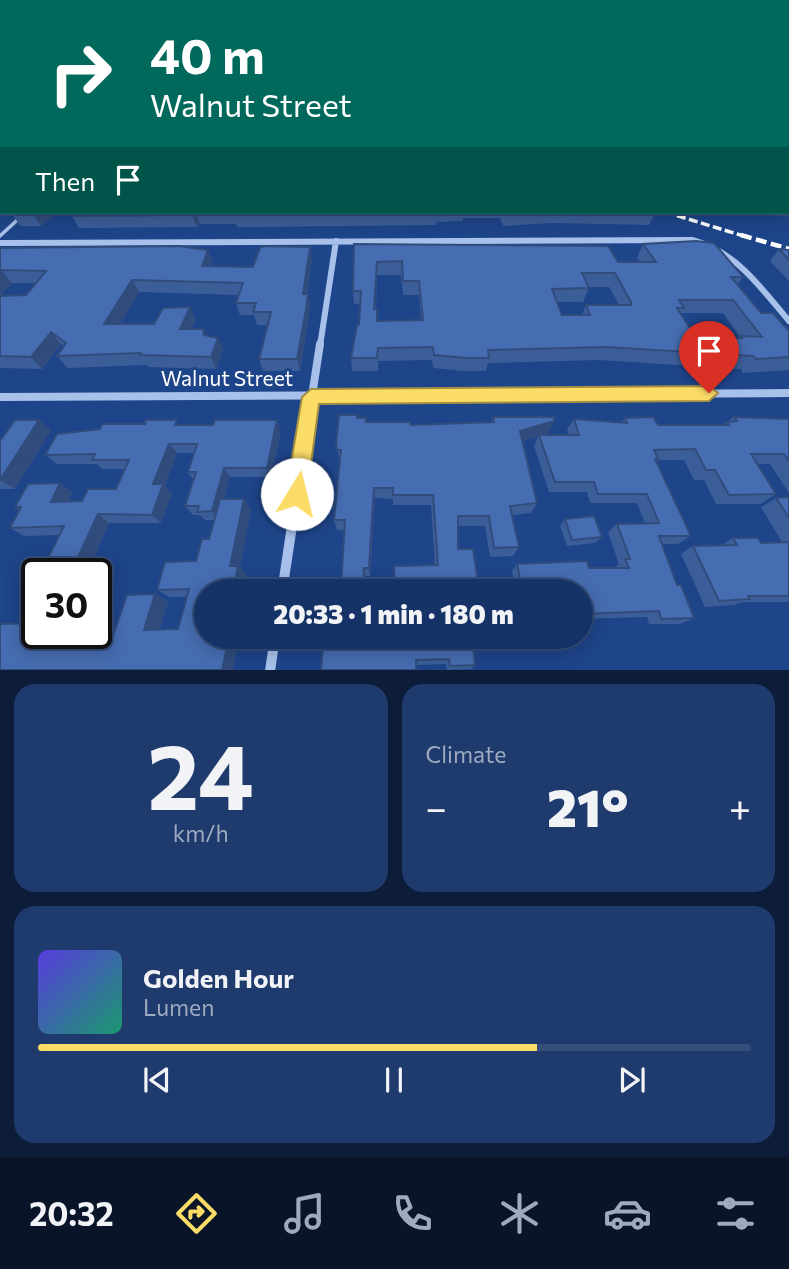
<!DOCTYPE html>
<meta charset="utf-8">
<style>
:root{--surface:#163367;--page:#1f3b6d;--text:#f1f3f6;--muted:#9eaac0;--line:#354e7b;--accent:#fbdc67}
body{margin:0;font-family:Commissioner,sans-serif;background:var(--page);color:var(--text);height:100vh;display:flex;flex-direction:column;font-size:26px;white-space:nowrap}
*{box-sizing:border-box;margin:0}
p{font-size:23px;color:var(--muted)}
.icon{flex:none;width:38px;height:38px;fill:none;stroke:currentColor;stroke-width:2;stroke-linecap:round;stroke-linejoin:round}
.map{position:relative;height:670px;overflow:hidden}
.drawer{display:flex;flex-direction:column;gap:14px;padding:14px;background:#0c1c39;flex:1}
.drawer>*{flex:none}
.top-card{position:absolute;left:0px;top:0px;width:789px;height:214px;box-shadow:0 4px 18px #0003,0 0 0 2px var(--line);background:#00695c;color:#fff;overflow:hidden}
.speed{position:absolute;left:21px;top:558px;display:flex;gap:14px;font-size:35px;font-weight:700;text-align:center}
.speed>*{display:grid;place-content:center;width:91px;height:91px;border-radius:50%;background:var(--surface);box-shadow:0 4px 18px #0003,0 0 0 2px var(--line);line-height:1}
.speed .limit{border:4px solid #111;border-radius:10px;background:#fff;color:#111}
.pin{position:absolute;display:grid;place-items:center;width:60px;height:60px;color:#fff;margin:-72px -30px;border-radius:50% 50% 50% 0;rotate:-45deg;box-shadow:0 0 7px #0007}
.pin .icon{rotate:45deg}
.me{position:absolute;width:77px;margin:-38px;rotate:9deg;stroke-linejoin:round;filter:drop-shadow(0 0 5px #0008)}
.turn{display:flex;align-items:center;gap:24px;height:147px;padding:0 35px;font-size:32px}
.turn .icon{width:91px;height:91px;stroke-width:2.5}
.turn b{display:block;font-size:49px;line-height:60px}
.then{display:flex;align-items:center;height:66px;padding:0 35px;background:#0003;gap:14px;font-size:26px}
.big{font-size:52px;font-weight:800;line-height:1.1}
.drawer .tile{flex:1;display:flex;flex-direction:column;justify-content:center;gap:10px;min-width:0;padding:0 24px;border-radius:21px;background:var(--page)}
.drawer .dial{align-items:center;gap:0}
.dial b{font-size:91px;line-height:1}
.song{display:flex;align-items:center;gap:21px}
.cover{width:84px;height:84px;border-radius:10px;background:linear-gradient(135deg,hsl(250 70% 55%),hsl(160 70% 35%))}
.played{height:7px;border-radius:4px;background:linear-gradient(90deg,var(--accent) 70%,var(--line) 70%)}
.keys{display:flex;justify-content:space-around;direction:ltr}
.heat{display:flex;justify-content:space-between;align-items:center;font-size:38px;direction:ltr}
.drawer .tiles{flex:1;display:grid;gap:14px;grid-template-columns:1fr 1fr}
.tile:last-child{grid-column:span 2}
.trip{position:absolute;left:194px;top:579px;width:399px;height:70px;border-radius:35px;background:var(--surface);box-shadow:0 4px 18px #0003,0 0 0 2px var(--line);font-weight:800;line-height:70px;text-align:center}
.tabs{display:flex;height:112px;justify-content:space-around;align-items:center;background:#091429;color:var(--muted)}
.tabs .icon{width:49px;height:49px}
.tabs .current{color:var(--accent)}
.tabs b{font-size:32px;color:var(--text)}
.map>svg:first-child{display:block}
.lines{fill:none;stroke-linecap:round;stroke-linejoin:round}
.service{stroke:#a8c1eb;stroke-width:3.5}
.minor-far2{stroke:#a8c1eb;stroke-width:6}
.minor-far1{stroke:#a8c1eb;stroke-width:8}
.minor{stroke:#a8c1eb;stroke-width:10}
.tertiary{fill:#a8c1eb;fill-rule:evenodd}
.secondary{fill:#d4e1f8;fill-rule:evenodd}
.rail-far1{stroke:#fff;stroke-width:3.5;stroke-dasharray:9 3.5;stroke-linecap:butt}
.rail{stroke:#fff;stroke-width:4.5;stroke-dasharray:11 4.5;stroke-linecap:butt}
.wall{fill:#3c5e98;fill-rule:evenodd}
.shaded-wall{fill:#314c7c}
.building{fill:#466db1;stroke:#314c7c;stroke-width:2;fill-rule:evenodd}
.route{fill:#fbdc67;stroke:#a38f43;stroke-width:2}
.labels{text-anchor:middle;stroke-width:6;stroke-linejoin:round;paint-order:stroke}
.street-label{font-size:21px;fill:#fff;stroke:#1e4489}
</style>
<div class="map">
<svg width="789" height="671" viewBox="0 0 789 671">
<rect width="100%" height="100%" fill="#1e4489"/>
<g class="lines">
<path class="service" d="M0,236L26,212"/>
<path class="minor-far2" d="M0,243L692,240C737,252 760,287 789,321
M320,346L336,241"/>
<path class="minor-far1" d="M0,397L789,393
M298,487L320,344"/>
<path class="minor" d="M282,592L298,486
M270,671L275,637"/>
<path class="tertiary" d="M788,114H789V118H788Z"/>
<path class="secondary" d="M2,168V174L0,175V169Z"/>
<path class="rail-far1" d="M665,212L747,237"/>
<path class="rail" d="M741,235L789,249"/>
</g>
<path class="wall" d="M0,87H2V98H0Z
M2,171V193H0V173Z
M58,212L41,226H20L12,214Z
M76,212H654L655,213L649,225L552,223L503,226L500,218H463V221L436,222V225L244,227H237L236,224H200L197,227L79,228L72,216Z
M354,244L618,262H640L637,258L643,244L743,277L737,285L761,313L789,331V370L743,373L741,369L599,360L488,363L486,371H464L433,368L432,360L378,361V371H352L351,358L359,325L361,304H354L353,291ZM377,275H401L403,295H419L421,320L378,321L377,309H376ZM588,287H609L619,305H586L582,315H562L557,302H583L589,288ZM681,313H723L740,337L739,338L697,339Z
M0,248L208,250L212,262L211,266L253,267L312,259L307,294L310,306L308,322L300,371H263L259,359L268,325H257L254,315H240L236,303L239,295L139,292L120,324H154L196,320L191,329L206,336L218,338L223,350L216,369L148,367L147,365L67,368L57,356L64,346L61,344L42,369L0,368ZM12,283H36L26,295L0,296Z
M779,249L789,250V281L770,261Z
M339,415H357V418H366V422H410L411,425L492,422L493,417H554V421L548,433L541,435H569L567,429L574,419L622,422L625,418L653,417L658,425H723L734,417L789,419V493L770,464H757L776,494L761,504H716L704,480H694L684,460H657L656,462L691,536L678,544H661L677,585H681L694,618L680,624H649L647,617L581,619V592H516L512,571L517,564L587,561L589,568H616V567L619,564L608,532L617,524L645,523L637,503H590L587,492H549L534,446L538,436L522,441L537,503L531,513L512,515L519,547L513,556L490,557L485,526H458V549H473L479,588H485L487,592H395L394,566L435,565L431,505H393V499L375,498L370,576H365V592H335V587L341,586L345,530H337L334,520L340,462L336,444Z
M277,420L281,431L271,477H230L224,499L251,510L240,567L246,574L242,592H206V637H225L238,643L94,636H113L155,594L168,601L160,629H178L187,597H169L157,590L196,561L209,539L214,520H205L200,515H193L185,506L193,479L188,472L194,453H177L165,486L172,493L161,523H109L87,574H40L60,535L24,536L10,528L19,510L15,507L60,483L72,492L68,502L82,501L116,489L124,469H102L97,464H57L45,455L181,425H213Z
M51,430L15,489H0V441Z
M789,497V601L786,602H743L734,605L705,607L681,554L693,546L722,545L733,538L761,543L782,542L761,507L776,498Z
M565,519L602,537L595,543L567,546L560,526Z
M324,637H493L489,642H473L475,665L471,669L447,670L446,664L416,665Z"/>
<path class="shaded-wall" d="M2,136V157L0,159V137Z
M36,212H58L41,226L33,214Z
M196,212L200,224L197,227L192,215Z
M310,247L312,259L305,306L303,294Z
M208,250L212,262L207,278L202,266Z
M377,262V275L375,323L374,309Z
M1,270L12,283L0,296V272Z
M132,280L139,292L113,336L104,324Z
M308,294L310,306L308,322L300,371L297,359Z
M190,307L196,320L186,341L180,329Z
M51,332L61,344L42,369L31,357Z
M218,338L223,350L216,369L211,357Z
M39,420L51,430L15,489L0,480Z
M277,420L281,431L271,477L267,468Z
M554,421L548,433L515,443L520,431Z
M169,444L177,453L165,486L172,493L161,523L152,515L153,484Z
M224,468L230,477L218,520L212,511Z
M60,483L72,492L63,511L51,502Z
M374,488L375,498L370,576L369,568Z
M244,499L251,510L240,567L246,574L242,592H235L233,590L230,566Z
M98,514L109,523L87,574H70Z
M364,568L365,576V592H363Z
M155,594L168,601L158,635L144,630Z
M96,600L106,605L96,630Z
M75,634H95L92,641L74,636Z
M229,638L238,643L233,670H222Z"/>
<path class="building" d="M1,102L2,136L0,137V103Z
M2,171V181H0V173Z
M15,212H36L33,214H12Z
M76,212H232H196L192,215L72,216Z
M235,212H437V213L233,215Z
M505,212H537L506,214Z
M612,212H654L655,213Z
M696,241L714,243L743,277H731L761,313H773L789,331V357L756,359L753,356L606,347L488,350L489,358H466L434,355L433,347L378,348L377,358H351L357,325H359L361,291H353L354,244L608,246L618,262H656L643,244ZM402,261L403,281H419L423,320L377,321V309H374L377,262ZM582,273H615L631,302V305H586L590,315H562L552,289L589,288ZM679,300H733L762,337L741,336L742,338L697,339L677,308H684Z
M179,246L208,250L202,266L253,267L260,248L263,246L310,247L303,294H308L306,310L297,359H259L271,312H253L256,303H236L243,283L132,280L104,324H154L163,308L190,307L180,329H203L204,335L218,338L211,357L140,355L141,353L57,356L66,343L51,332L31,357L0,356V296L26,295L46,271L1,270L0,272V248Z
M779,249L789,250V260Z
M339,415H357V418H366V422H410L411,425L494,422L493,417H554V421L520,431L537,503L510,506L519,547L494,548L489,516H458V549H473L479,588H485L487,592H395L394,566L438,565L433,495H393V488H374L369,568H364L363,592H335V587L341,586L345,520H334L341,450H337L336,444Z
M653,417L658,425H729L727,422L737,421L734,417L789,419V461L784,454H751L776,494L729,495L715,470H706L695,449L654,450L658,459H655L691,536H659L677,585H681L694,618L661,619L659,611L581,614V592H523L517,564L587,561L589,568H629L625,559H630L617,524L659,523L647,494H598L594,482H555L539,435H579L574,419L627,423L625,418Z
M15,420H39L0,480V441Z
M146,420H177L175,425H213L215,420H277L267,468H224L212,511L197,512L199,506H185L196,472H188L197,444H169L153,484H163L152,515L98,514L70,574H40L64,526L10,528L21,507H15L28,484L60,483L51,502L82,501L88,489H116L129,460H92L95,454L45,455L57,434L100,429L102,424H145Z
M789,497V518L776,498Z
M220,499H244L230,566H238L233,590H224V592H206V637L229,638L222,670H0V624L37,623V634H75L74,636H113L127,595L155,594L144,630L178,629L189,589L157,590L165,562L196,561L202,539H209Z
M594,516L602,537L572,540L565,519Z
M733,538H758L761,543L789,542V596H748L750,599L719,601L693,546L737,545Z
M37,581V597H32L34,592H31Z
M324,637H472L475,665L450,666L449,659L416,660V670H321Z"/>
<linearGradient id="sky" x2="0" y2="1"><stop stop-color="#10254b"/><stop offset="0.48" stop-color="#3b5c97"/><stop offset="1" stop-color="#3b5c97" stop-opacity="0"/></linearGradient>
<rect width="789" height="181" fill="url(#sky)"/>
<path class="route" d="M709,386L718,393L709,401L319,404L307,494L304,502L297,505L289,502L286,494L302,397L311,389Z"/>
<g class="labels">
<g class="street-label">
<text x="227" y="386">Walnut Street</text>
</g>
</g>
</svg>
<div class="speed"><div class="limit">30</div></div>
<div class="pin" style="left:709px;top:393px;background:#d93025"><svg class="icon" aria-label="arrive" viewBox="0 0 24 24"><path d="M6 21V4h12l-3 4 3 4H6"/></svg></div>
<svg class="me" style="left:297px;top:494px" viewBox="-20 -20 40 40"><circle r="19" fill="#fff"/><path d="M0-13L10 11 0 6-10 11z" fill="#fbdc67"/></svg>
<div class="trip">20:33 · 1 min · 180 m</div>
<div class="top-card">
<div class="turn"><svg class="icon" aria-label="right" viewBox="0 0 24 24"><path d="M7 20v-9h11M14 6l5 5-5 5"/></svg><div><b>40 m</b>Walnut Street</div></div>
<div class="then">Then<svg class="icon" aria-label="arrive" viewBox="0 0 24 24"><path d="M6 21V4h12l-3 4 3 4H6"/></svg></div>
</div>
</div>
<section class="drawer">
<div class="tiles">
<div class="tile dial"><b>24</b><p>km/h</p></div>
<div class="tile"><p>Climate</p>
<div class="heat"><a>−</a><b class="big">21°</b><a>+</a></div>
</div>
<div class="tile">
<div class="song"><i class="cover"></i><div><b>Golden Hour</b><p>Lumen</p></div></div>
<div class="played"></div>
<div class="keys"><svg class="icon" aria-label="previous" viewBox="0 0 24 24"><path d="M18 5L8 12l10 7zM5 5v14"/></svg><svg class="icon" aria-label="pause" viewBox="0 0 24 24"><path d="M8 5v14M16 5v14"/></svg><svg class="icon" aria-label="next" viewBox="0 0 24 24"><path d="M6 5l10 7-10 7zM19 5v14"/></svg></div>
</div>
</div>
</section>
<nav class="tabs">
<b>20:32</b>
<svg class="icon current" aria-label="directions" viewBox="0 0 24 24"><path d="M12 3l9 9-9 9-9-9zM9 14v-3h6M13 9l2 2-2 2"/></svg>
<svg class="icon" aria-label="music" viewBox="0 0 24 24"><path d="M9 18V5l10-2v13"/><circle cx="6" cy="18" r="3"/><circle cx="16" cy="16" r="3"/></svg>
<svg class="icon" aria-label="phone" viewBox="0 0 24 24"><path d="M5 4h4l2 5-3 2q2 4 5 5l2-3 5 2v4C11 20 4 13 5 4z"/></svg>
<svg class="icon" aria-label="climate" viewBox="0 0 24 24"><path d="M12 3v18M4 7l16 10M4 17L20 7"/></svg>
<svg class="icon" aria-label="car" viewBox="0 0 24 24"><path d="M5 17H2v-5l4-1 3-4h7l3 4 3 1v5h-3M9 17h6M6 11h13"/><circle cx="7" cy="17" r="2"/><circle cx="17" cy="17" r="2"/></svg>
<svg class="icon" aria-label="filters" viewBox="0 0 24 24"><path d="M4 7h16M4 17h16"/><circle cx="9" cy="7" r="2"/><circle cx="15" cy="17" r="2"/></svg>
</nav>
